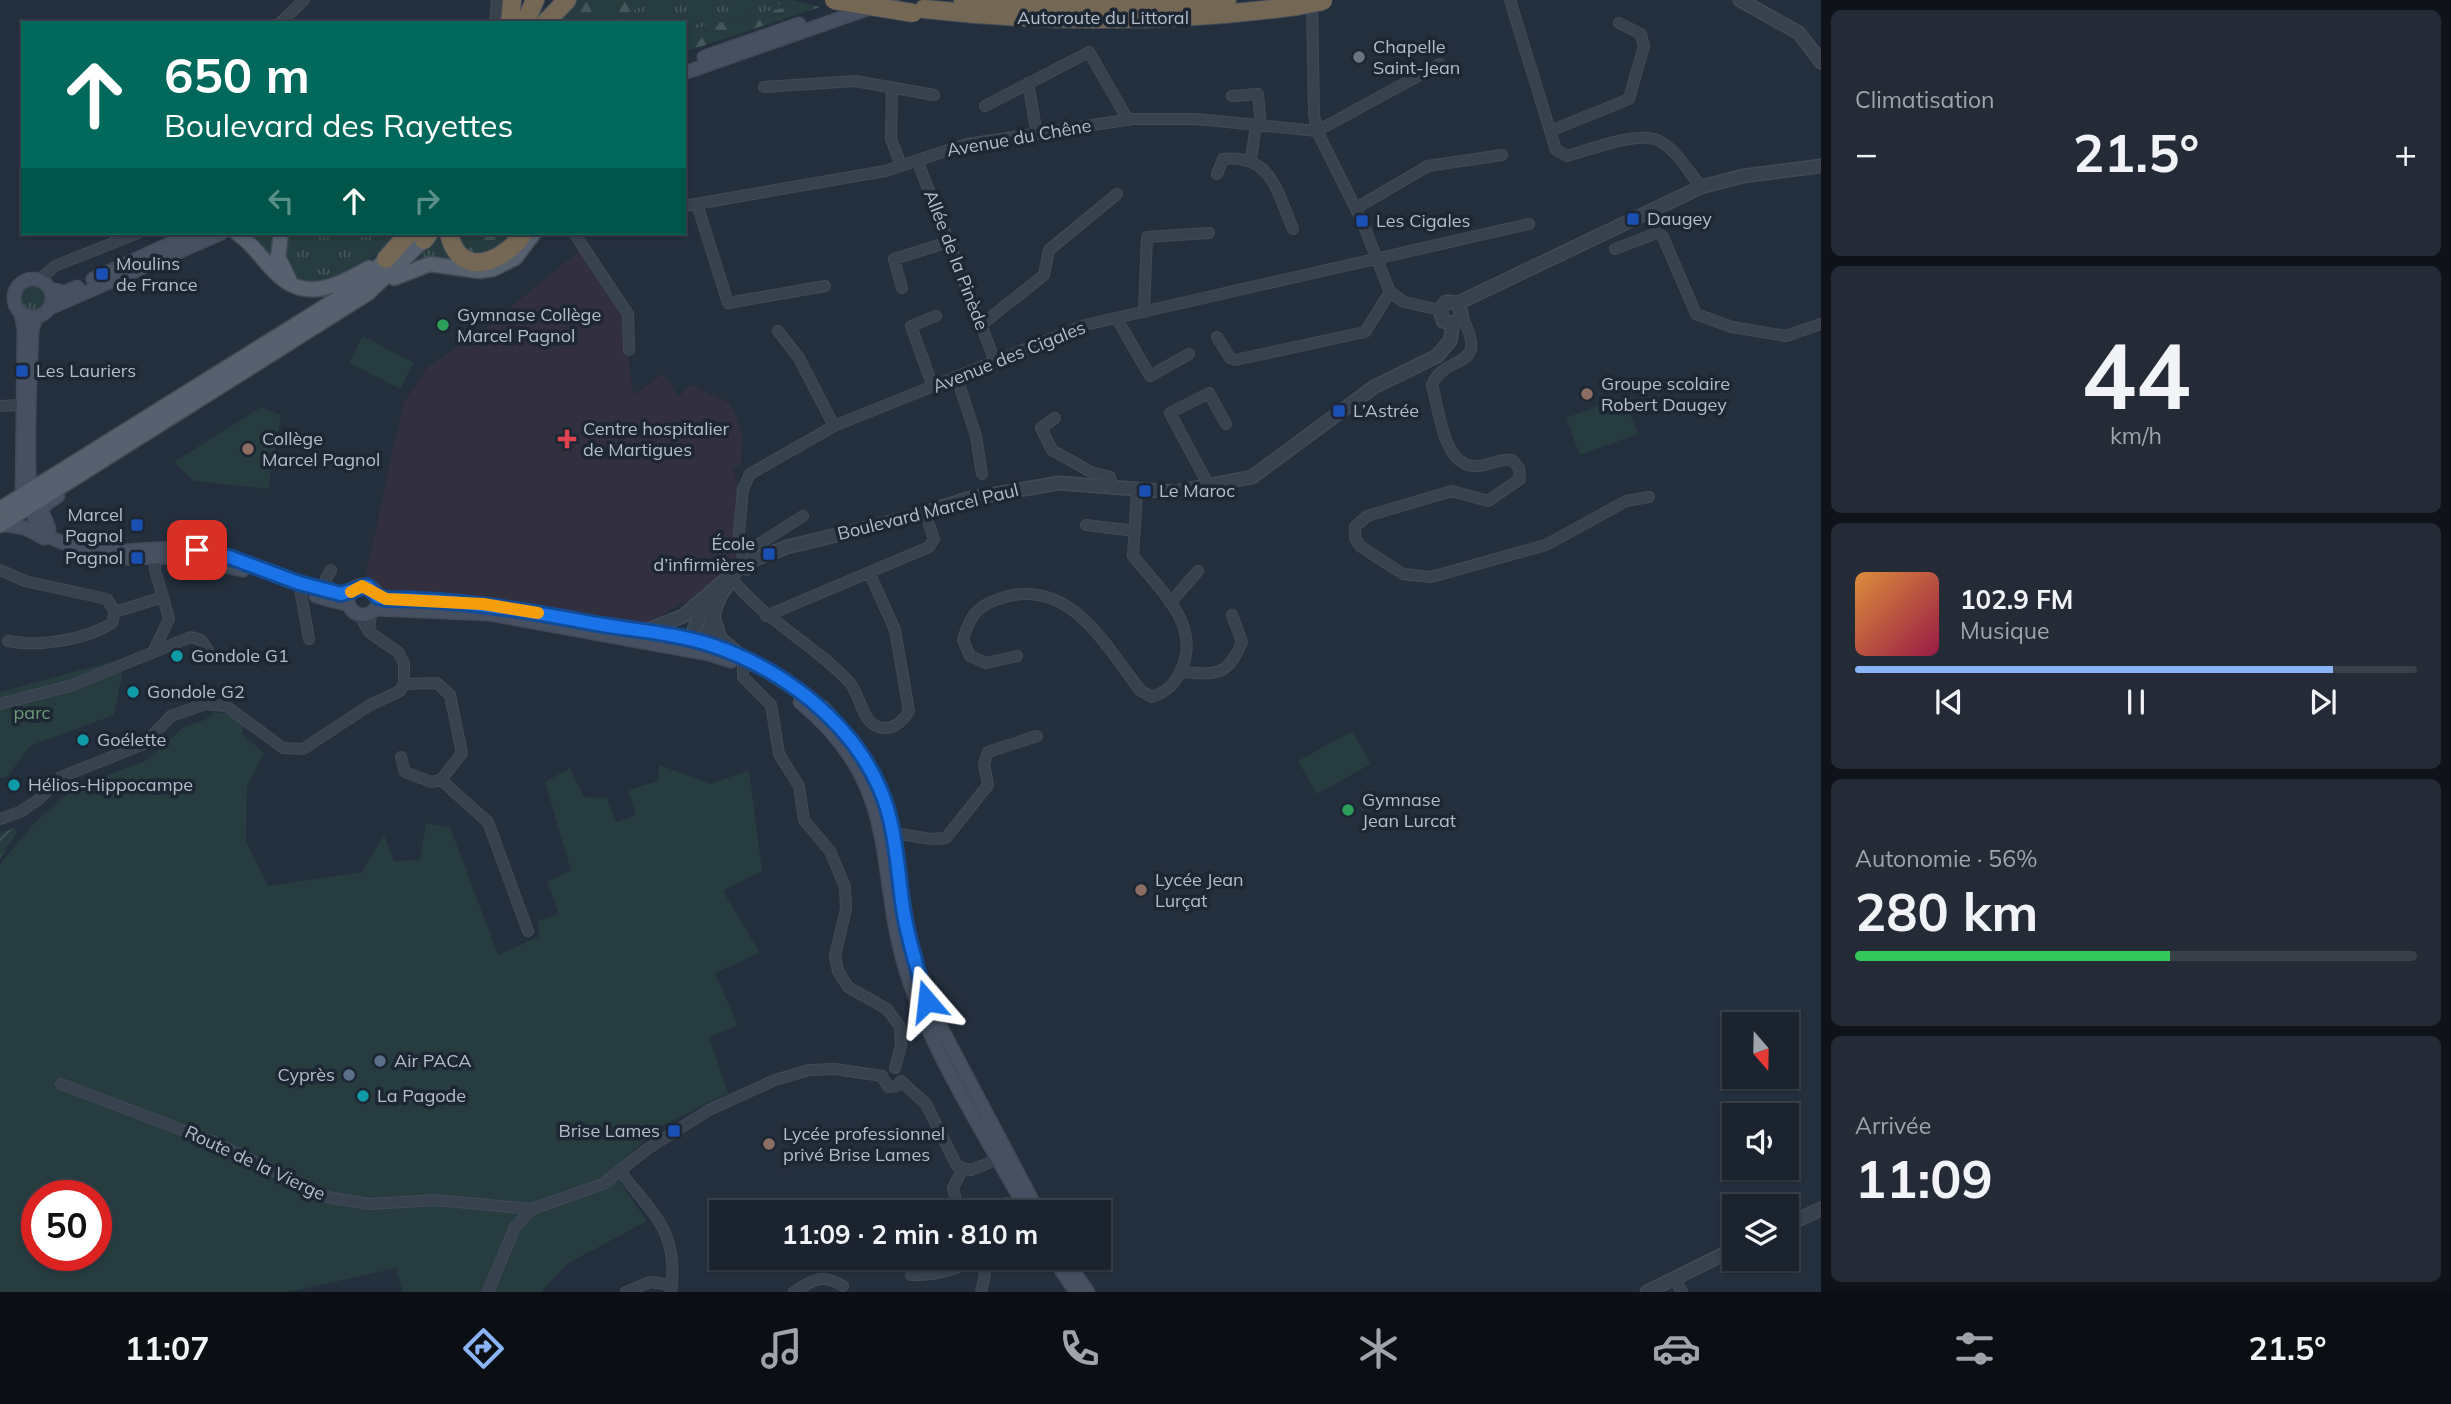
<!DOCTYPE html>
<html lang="fr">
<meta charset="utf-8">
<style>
:root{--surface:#1b232e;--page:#242b36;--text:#f1f3f6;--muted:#a0a4aa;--line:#39404a;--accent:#8ab4f8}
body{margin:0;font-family:Mulish,sans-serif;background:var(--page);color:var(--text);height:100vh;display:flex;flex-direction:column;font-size:26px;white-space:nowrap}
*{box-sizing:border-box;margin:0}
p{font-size:23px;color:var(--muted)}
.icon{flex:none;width:38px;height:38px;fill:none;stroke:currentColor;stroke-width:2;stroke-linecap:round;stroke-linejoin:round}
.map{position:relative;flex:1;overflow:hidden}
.side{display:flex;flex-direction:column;gap:10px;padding:10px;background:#0f1319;width:630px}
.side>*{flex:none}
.top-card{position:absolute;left:21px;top:21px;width:665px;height:214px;border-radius:0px;box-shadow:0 2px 5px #0004,0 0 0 2px var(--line);background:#00695c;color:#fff;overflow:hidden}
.needle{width:46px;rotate:160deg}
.fabs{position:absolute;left:1722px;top:1012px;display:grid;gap:14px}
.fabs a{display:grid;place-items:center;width:77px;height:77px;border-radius:0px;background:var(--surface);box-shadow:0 2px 5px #0004,0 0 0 2px var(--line);font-size:35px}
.speed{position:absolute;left:21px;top:1180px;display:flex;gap:14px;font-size:35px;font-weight:700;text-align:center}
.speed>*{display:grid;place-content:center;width:91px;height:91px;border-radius:50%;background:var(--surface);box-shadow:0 2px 5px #0004,0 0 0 2px var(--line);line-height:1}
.speed .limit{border:10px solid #d22;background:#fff;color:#111}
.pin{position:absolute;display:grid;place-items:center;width:60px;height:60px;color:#fff;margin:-30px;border-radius:14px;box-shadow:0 4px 10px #0006}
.me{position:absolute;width:77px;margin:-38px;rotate:343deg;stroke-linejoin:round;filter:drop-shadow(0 0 5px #0008)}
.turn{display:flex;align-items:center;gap:24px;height:147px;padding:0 28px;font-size:32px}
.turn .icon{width:91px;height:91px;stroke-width:2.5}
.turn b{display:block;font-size:49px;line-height:60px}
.lanes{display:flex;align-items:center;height:66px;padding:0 28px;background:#0003;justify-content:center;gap:35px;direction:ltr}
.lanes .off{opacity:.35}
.big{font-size:52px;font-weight:700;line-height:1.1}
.side .card{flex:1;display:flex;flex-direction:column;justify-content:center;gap:10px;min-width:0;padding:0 24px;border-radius:10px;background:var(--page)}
.side .dial{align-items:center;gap:0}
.dial b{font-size:91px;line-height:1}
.song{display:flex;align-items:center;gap:21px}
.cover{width:84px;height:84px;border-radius:10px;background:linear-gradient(135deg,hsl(30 70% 55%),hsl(340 70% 35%))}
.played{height:7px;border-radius:4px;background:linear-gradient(90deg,var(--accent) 85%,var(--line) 85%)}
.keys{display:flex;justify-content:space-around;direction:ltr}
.heat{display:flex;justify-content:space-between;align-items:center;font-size:38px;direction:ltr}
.charge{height:10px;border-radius:5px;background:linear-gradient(90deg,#34c759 56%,var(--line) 0)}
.trip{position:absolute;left:709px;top:1200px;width:402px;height:70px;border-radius:0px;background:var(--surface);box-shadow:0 2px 5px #0004,0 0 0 2px var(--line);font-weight:700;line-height:70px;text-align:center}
.dock{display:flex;height:112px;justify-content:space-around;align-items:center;background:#0b0e12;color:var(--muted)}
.dock .icon{width:49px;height:49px}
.dock .current{color:var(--accent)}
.dock b{font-size:32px;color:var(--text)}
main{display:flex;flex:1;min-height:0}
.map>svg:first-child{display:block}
.medical{fill:#32303f}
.grass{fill:url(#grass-tufts)}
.forest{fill:url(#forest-firs)}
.park{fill:#263c3f;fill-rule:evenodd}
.garden{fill:url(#garden-furrows)}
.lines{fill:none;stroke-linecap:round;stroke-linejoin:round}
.minor-casing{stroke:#414a57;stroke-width:12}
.tertiary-casing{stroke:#414a57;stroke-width:15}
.secondary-casing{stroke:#414a57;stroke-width:15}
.primary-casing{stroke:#414a57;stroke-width:17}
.motorway-casing{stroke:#434c59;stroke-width:20}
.minor{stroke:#38414e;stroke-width:10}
.tertiary{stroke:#38414e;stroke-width:12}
.secondary{stroke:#465061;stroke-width:12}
.primary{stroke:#56606e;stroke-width:14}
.motorway{stroke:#746855;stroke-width:18}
.motorway-bridge-casing{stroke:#434c59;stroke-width:20;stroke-linecap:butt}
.motorway-bridge{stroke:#746855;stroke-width:18}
.route-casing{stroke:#114b97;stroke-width:18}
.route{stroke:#1a73e8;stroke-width:12}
.slow{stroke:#f59e0b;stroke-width:12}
.worship-dot{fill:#6b7280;stroke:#1d2633;stroke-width:2.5}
.transit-dot{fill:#1a4fb4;stroke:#1d2633;stroke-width:2.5}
.leisure-dot{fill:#2e9e5b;stroke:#1d2633;stroke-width:2.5}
.education-dot{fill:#8d6e63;stroke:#1d2633;stroke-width:2.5}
.health-dot{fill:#e0444e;stroke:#1d2633;stroke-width:2.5}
.culture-dot{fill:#0f9aa8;stroke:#1d2633;stroke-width:2.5}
.service-dot{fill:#5c6f8a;stroke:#1d2633;stroke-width:2.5}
.labels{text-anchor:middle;stroke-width:7;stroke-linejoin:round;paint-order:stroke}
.street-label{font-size:18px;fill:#b4bcc9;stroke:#1d2633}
.poi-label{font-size:18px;fill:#b4bcc9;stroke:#1d2633;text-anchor:start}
.park-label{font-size:18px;fill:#6b9a76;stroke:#1d2633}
</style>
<main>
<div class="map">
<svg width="1821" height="1292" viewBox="0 0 1821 1292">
<defs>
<pattern id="grass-tufts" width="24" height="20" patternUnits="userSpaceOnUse" patternTransform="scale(1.75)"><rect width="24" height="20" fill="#263c3f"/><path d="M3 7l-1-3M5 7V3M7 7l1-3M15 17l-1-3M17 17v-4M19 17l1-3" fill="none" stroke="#435659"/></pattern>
<pattern id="forest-firs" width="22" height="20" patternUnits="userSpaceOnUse" patternTransform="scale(1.75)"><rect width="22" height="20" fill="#263c3f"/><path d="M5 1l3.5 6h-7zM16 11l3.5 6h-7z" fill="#435659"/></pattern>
<pattern id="garden-furrows" width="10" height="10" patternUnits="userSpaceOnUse" patternTransform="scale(1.75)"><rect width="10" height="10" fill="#263c3f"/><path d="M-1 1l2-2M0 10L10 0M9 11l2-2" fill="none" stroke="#435659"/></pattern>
</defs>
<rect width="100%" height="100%" fill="#242f3e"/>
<path class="medical" d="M583,248L624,319L633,395L663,374L679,397L690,385L729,403L736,417L742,433L741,464L733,469L740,492L735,531L736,563L702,595L681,603L647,625L541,605L385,593L365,579L403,404L427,368L486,327Z"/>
<path class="grass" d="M646,0H768L787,7L684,31V23H605L644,5Z
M249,233H275L270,256L248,235Z
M286,233H390L394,240C367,263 339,284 303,282L284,263Z
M439,233H444L463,263H416Z
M19 297a14 14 0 1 1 28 0a14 14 0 1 1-28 0Z"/>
<path class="forest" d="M577,0H646L645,5L605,23H551Z
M768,0H792L820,7L684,52V31L787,7Z
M456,233H515C494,252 470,270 456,233Z"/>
<path class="park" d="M363,336L414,363L400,389L349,363Z
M1624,396L1638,434L1580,455L1566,418Z
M261,407L281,415L268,489L194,481L174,462Z
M125,658L114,715L30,746L8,776L0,778V692Z
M214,712L227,714L244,726L242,734L264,753L247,787L246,842L268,886L362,872L384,835L394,861L420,860L426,823L450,827L498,955L540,936L537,921L559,914L547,882L571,870L545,782L570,768L584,797L607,798L616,822L636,815L628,790L658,781L659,765L711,784L749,770L762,871L723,891L760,953L715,973L738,1025L709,1037L728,1093L658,1128L612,1171L647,1221L567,1264L541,1292H403L396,1268L289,1292H0V864L35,822L76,787L145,761L185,726L205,720ZM37,1195H96V1255H37Z
M1352,731L1371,764L1317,794L1298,761Z"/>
<path class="garden" d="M15,828L16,834L0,858V833Z"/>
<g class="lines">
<g class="minor-casing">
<path id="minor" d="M1312,0L1314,115L1317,131L1362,221L1390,292L1404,302L1440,310
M1510,0L1556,150L1567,156C1590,150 1640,129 1661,142C1677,151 1689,172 1701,187
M280,23L304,0
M495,23L497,0
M1028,83L1037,134
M764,87L855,81L934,95
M892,88L891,139L901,165
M1232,96L1258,94L1261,125
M985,106L1089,52L1128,120
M1550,131L1629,99L1644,46L1641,34L1619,23
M1251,159L1256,125
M917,160L995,361
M1217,174L1223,159C1272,154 1277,192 1293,229
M697,204L728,303L825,286
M684,206L885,171L967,144L1132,119H1197L1317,131L1440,64
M1356,208L1428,166L1502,155
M574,233L628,314L629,350
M1615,249L1657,233L1663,237L1696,314L1732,327L1786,336L1821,324
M40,279L55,266L138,233
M902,288L894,259L949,242
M1144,312L1147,237L1209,233
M1462,317C1491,372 1445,352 1432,385C1439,409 1443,465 1474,466C1487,467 1499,458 1512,460L1519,468L1520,479L1488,501L1452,491L1367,516L1355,527V538L1360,546L1403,574L1431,577L1546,545L1626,501L1649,497
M1117,319L1150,376L1189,354
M981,325L1044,275L1049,250L1117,194
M778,331L799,358L834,426
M1217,337L1230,358L1235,360L1365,332L1390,292
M957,378L976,436L982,474
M933,387L911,326L936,316
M0,406L21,405
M1055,418L1041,428L1052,450L1091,472L1110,477L1113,489
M1209,486L1170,413L1209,393L1226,424
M1086,525L1135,531
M742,555L803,516
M0,570L25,581L107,599L115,612L112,623C86,640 38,647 8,641
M747,570L739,534L743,489L750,474L834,426L1085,325L1529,224
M729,575C765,622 812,642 850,683C860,695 862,722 879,727C893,731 902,722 909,711L895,630L869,572
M299,583L309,639
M327,590L326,578L331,570
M1170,603L1198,571
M115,612L163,597L155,570V552
M766,616L929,547L934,539L925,513
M369,632L371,613
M153,652L169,619L163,597
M1017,656L986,663L970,656L963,640C970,614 979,604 1005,597C1071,579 1105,645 1140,690L1152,697C1168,691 1175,684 1182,668C1201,624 1159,589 1133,556L1137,491
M743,666V677L771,705L779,754L799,786L804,820L830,851L845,887L846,909L835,956L838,971L848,987L887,1009L900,1027L901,1045L895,1068
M1181,672C1216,675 1228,676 1242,642L1232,615
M404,684L437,683L450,695L462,753L441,780L488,822L528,931
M0,704L70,686L191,637L201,640L208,650
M401,757L405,772L431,782L441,780
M0,819L20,812L38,800L61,777L144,744L171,716L205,704L226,706L283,748L303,749L370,705L400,691L404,684V663L398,652L369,632L359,614
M886,832L932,839L946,838L988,785L984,764L988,752L1037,736
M882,1076L888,1087L897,1086L901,1081
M901,1081L926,1104L957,1166L971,1170L1003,1157
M61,1084L214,1142L327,1197L369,1204L436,1200L532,1209L603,1184L647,1149L709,1110L775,1080L809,1070L835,1069L882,1076
M620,1171C654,1216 679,1231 671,1292
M959,1213L953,1188L962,1170
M988,1213L1007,1203
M980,1258L985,1275L981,1292
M911,1275C937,1276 956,1269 980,1258
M1674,1278L1682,1292
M488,1292L515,1227L532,1209
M626,1292L650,1282L672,1285
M794,1292C815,1279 821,1273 843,1286"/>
</g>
<g class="tertiary-casing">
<path id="tertiary" d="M1740,0L1799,33L1821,62
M1458,303L1701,187L1743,176L1821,166
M1453,324L1443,321L1440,310L1446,302L1458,303
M1453,324L1462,317L1458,303
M713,616L720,639L739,654
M643,632L683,616L745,563L787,547L915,516L966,499L1059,483L1174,492L1252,477L1374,387L1437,356L1450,341L1453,324
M693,645L702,642C715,625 712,603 727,586
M699,647L694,629L706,600
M1787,1225L1821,1209
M1647,1292L1734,1249"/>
</g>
<g class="secondary-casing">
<path id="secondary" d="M704,57L799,24
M684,73L893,0
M14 298a19 19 0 1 1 38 0a19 19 0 1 1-38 0Z
M93,279L193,233
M50,289L65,292L77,287
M50,308L222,233
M21,313L24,330L22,503
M36,317L32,331C31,365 22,505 38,527C49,542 89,552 107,552C139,551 171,545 203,551C248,559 308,596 351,593
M1,524L25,528L44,538
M49,528L42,511L45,505L58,496
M119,558L182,557L243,570
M348 600a15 15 0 1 1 30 0a15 15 0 1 1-30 0Z
M316,596L349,605
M378,597L483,604L702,642L763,669L824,708L861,753L880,789L893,832L909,938L927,1001L1039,1213
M376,609L490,614L709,654L731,661
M800,702C908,791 871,874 911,986C939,1065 988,1139 1028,1213
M1053,1258L1076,1292
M1064,1258L1088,1292"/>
</g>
<g class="primary-casing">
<path id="primary" d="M237,233C252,243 262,259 275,272C305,304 338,285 369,268
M281,233L278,257L289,279
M394,278L430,264L479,271L493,269L515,258L534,233
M0,509L361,284L386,259
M0,525L368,293L424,240"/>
</g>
<g class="motorway-casing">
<path id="motorway" d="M963,0L1098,7L1227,0
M924,9C1050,23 1171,23 1297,6
M510,23L512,0
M525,23L535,0
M545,23L567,0
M449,233C459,281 504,262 524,233
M424,240L429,233
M386,259L409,233"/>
</g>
<use href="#minor" class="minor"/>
<use href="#tertiary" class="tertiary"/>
<use href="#secondary" class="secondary"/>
<use href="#primary" class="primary"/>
<use href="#motorway" class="motorway"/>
<g class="motorway-bridge-casing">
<path id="motorway-bridge" d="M834,0L913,13
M1297,6L1323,1"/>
</g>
<use href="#motorway-bridge" class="motorway-bridge"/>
</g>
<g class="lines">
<g class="route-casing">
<path id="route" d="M197,550L229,557L299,583L341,594L367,586L378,597L386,599C455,599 523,610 591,623C630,630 674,633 711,645C781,668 851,721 880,789C897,828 897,872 904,914C909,943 918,972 927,1001"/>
</g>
<use href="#route" class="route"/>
<path class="slow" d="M351,592L362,586L386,599L483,604L538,613"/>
</g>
<circle class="worship-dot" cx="1359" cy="57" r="7"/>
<g class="transit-dot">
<rect x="1626" y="212" width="14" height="14" rx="3.5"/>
<rect x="1355" y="214" width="14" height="14" rx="3.5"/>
<rect x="95" y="267" width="14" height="14" rx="3.5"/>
<rect x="15" y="364" width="14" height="14" rx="3.5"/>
<rect x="1332" y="404" width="14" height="14" rx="3.5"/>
<rect x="1138" y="484" width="14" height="14" rx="3.5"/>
<rect x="130" y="518" width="14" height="14" rx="3.5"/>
<rect x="762" y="547" width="14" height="14" rx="3.5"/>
<rect x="130" y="551" width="14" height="14" rx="3.5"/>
<rect x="667" y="1124" width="14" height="14" rx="3.5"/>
</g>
<g class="leisure-dot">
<circle cx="443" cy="325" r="7"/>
<circle cx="1348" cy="810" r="7"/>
</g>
<g class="education-dot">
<circle cx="1587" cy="394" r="7"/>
<circle cx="248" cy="449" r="7"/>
<circle cx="1141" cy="890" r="7"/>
<circle cx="769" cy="1144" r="7"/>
</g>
<path class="health-dot" d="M563.5 428.5h7v7h7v7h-7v7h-7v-7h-7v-7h7z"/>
<g class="culture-dot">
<circle cx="177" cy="656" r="7"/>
<circle cx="133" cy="692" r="7"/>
<circle cx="83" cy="740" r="7"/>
<circle cx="14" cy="785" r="7"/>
<circle cx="363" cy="1096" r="7"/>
</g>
<g class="service-dot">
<circle cx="380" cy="1061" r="7"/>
<circle cx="349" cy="1075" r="7"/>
</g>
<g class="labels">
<g class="street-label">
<text x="1103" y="24">Autoroute du Littoral</text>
<text transform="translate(1019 138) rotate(-10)" y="6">Avenue du Chêne</text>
<text transform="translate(956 260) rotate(69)" y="6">Allée de la Pinède</text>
<text transform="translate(1009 357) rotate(-22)" y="6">Avenue des Cigales</text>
<text transform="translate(928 512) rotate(-14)" y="6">Boulevard Marcel Paul</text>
<text transform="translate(255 1163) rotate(25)" y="6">Route de la Vierge</text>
</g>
<g class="poi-label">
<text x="1373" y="53">Chapelle<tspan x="1373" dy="21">Saint-Jean</tspan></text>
<text x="1647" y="225">Daugey</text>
<text x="1376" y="227">Les Cigales</text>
<text x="116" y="270">Moulins<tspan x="116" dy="21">de France</tspan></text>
<text x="457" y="321">Gymnase Collège<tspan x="457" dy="21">Marcel Pagnol</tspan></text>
<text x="36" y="377">Les Lauriers</text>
<text x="1601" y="390">Groupe scolaire<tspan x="1601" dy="21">Robert Daugey</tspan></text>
<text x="1353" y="417">L’Astrée</text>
<text x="583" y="435">Centre hospitalier<tspan x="583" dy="21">de Martigues</tspan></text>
<text x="262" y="445">Collège<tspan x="262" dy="21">Marcel Pagnol</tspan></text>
<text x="1159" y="497">Le Maroc</text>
<text x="123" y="521" text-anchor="end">Marcel<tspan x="123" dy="21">Pagnol</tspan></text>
<text x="755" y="550" text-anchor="end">École<tspan x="755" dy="21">d’infirmières</tspan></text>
<text x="123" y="564" text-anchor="end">Pagnol</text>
<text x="191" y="662">Gondole G1</text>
<text x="147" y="698">Gondole G2</text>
<text x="97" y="746">Goélette</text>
<text x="28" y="791">Hélios-Hippocampe</text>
<text x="1362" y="806">Gymnase<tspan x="1362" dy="21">Jean Lurcat</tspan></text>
<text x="1155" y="886">Lycée Jean<tspan x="1155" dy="21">Lurçat</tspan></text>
<text x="394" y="1067">Air PACA</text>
<text x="335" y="1081" text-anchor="end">Cyprès</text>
<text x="377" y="1102">La Pagode</text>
<text x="660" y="1137" text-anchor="end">Brise Lames</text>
<text x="783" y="1140">Lycée professionnel<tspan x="783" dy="21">privé Brise Lames</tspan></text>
</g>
<g class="park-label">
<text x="32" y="719">parc</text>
</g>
</g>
</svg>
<div class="fabs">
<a><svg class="needle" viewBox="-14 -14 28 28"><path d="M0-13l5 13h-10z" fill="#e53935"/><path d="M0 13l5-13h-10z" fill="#a0a4aa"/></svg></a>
<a><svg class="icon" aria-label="sound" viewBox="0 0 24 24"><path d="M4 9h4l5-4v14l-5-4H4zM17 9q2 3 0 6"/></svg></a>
<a><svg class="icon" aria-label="layers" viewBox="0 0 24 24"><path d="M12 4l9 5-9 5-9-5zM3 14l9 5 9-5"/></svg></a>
</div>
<div class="speed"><div class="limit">50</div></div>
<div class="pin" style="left:197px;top:550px;background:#d93025"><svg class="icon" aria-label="arrive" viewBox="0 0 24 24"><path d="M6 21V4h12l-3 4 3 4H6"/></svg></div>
<svg class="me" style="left:927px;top:1001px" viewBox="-20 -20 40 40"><path d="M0-17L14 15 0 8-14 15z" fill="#1a73e8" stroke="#fff" stroke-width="4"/></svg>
<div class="trip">11:09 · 2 min · 810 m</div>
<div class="top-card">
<div class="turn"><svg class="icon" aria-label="ahead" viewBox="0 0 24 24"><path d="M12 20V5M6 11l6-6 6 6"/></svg><div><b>650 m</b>Boulevard des Rayettes</div></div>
<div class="lanes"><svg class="icon off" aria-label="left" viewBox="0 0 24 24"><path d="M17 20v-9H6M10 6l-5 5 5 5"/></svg><svg class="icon" aria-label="ahead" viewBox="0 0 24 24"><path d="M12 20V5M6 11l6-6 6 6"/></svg><svg class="icon off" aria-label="right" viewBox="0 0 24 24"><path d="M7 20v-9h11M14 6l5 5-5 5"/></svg></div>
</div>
</div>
<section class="side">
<div class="card"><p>Climatisation</p>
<div class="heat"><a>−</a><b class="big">21.5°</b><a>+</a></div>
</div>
<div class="card dial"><b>44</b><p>km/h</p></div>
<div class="card">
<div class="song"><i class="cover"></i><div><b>102.9 FM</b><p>Musique</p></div></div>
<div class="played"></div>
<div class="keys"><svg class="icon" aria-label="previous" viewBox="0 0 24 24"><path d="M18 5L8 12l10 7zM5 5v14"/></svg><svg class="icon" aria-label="pause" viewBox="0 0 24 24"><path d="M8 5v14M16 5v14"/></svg><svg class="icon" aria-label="next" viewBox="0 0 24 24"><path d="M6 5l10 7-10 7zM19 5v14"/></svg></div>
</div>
<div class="card"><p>Autonomie · 56%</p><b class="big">280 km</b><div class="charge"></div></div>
<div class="card"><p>Arrivée</p><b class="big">11:09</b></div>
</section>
</main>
<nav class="dock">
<b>11:07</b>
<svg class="icon current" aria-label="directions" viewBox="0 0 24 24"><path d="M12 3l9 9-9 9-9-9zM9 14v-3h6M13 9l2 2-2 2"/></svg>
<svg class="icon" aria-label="music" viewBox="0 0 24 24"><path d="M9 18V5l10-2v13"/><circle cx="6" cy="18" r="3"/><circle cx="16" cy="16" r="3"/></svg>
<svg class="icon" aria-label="phone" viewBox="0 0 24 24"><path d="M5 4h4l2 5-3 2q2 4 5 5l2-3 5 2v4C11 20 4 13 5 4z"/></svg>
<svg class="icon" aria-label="climate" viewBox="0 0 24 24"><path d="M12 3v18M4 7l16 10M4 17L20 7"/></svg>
<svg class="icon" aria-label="car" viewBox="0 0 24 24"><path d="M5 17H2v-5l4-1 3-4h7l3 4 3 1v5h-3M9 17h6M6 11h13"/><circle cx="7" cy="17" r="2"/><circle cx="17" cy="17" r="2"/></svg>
<svg class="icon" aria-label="filters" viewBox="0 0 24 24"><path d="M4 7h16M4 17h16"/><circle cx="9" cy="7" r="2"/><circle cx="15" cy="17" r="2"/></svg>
<b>21.5°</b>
</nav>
